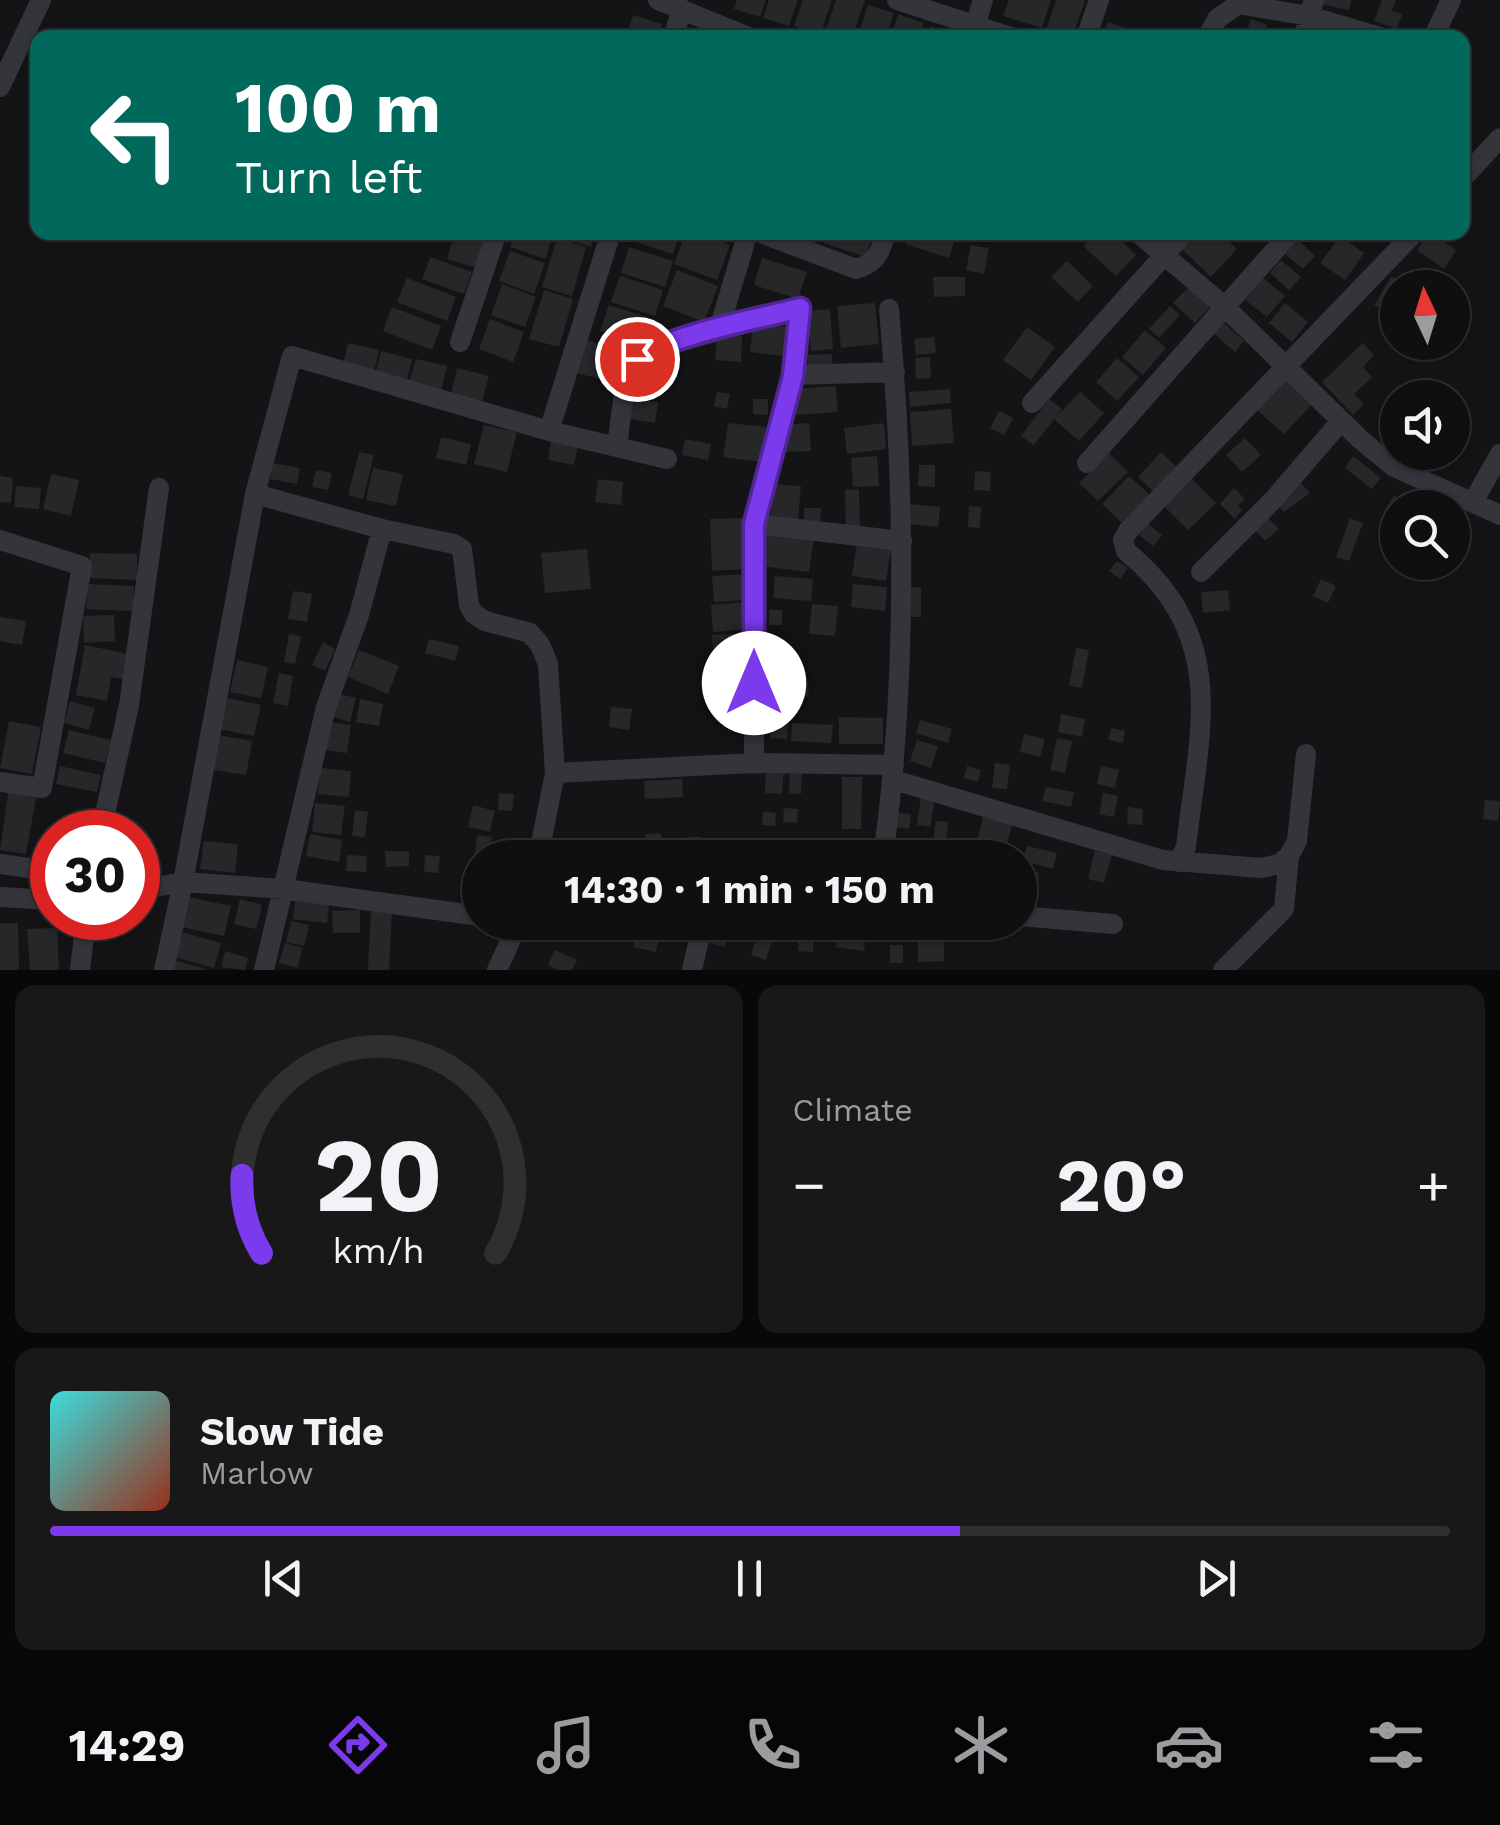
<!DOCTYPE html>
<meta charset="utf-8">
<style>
:root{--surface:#0f0f10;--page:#181819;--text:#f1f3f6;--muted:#9b9c9f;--line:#2f2f30;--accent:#7c3aed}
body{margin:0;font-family:"Work Sans",sans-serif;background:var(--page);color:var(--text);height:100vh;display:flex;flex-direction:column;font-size:38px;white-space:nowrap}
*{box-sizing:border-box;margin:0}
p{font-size:32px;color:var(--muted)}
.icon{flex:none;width:55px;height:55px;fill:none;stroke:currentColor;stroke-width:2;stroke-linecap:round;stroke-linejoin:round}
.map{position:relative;height:970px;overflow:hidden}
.details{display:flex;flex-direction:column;gap:15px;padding:15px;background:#080809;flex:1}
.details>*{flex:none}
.hud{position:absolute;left:30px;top:30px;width:1440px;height:210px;border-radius:20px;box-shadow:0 2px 8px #0004,0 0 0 2px var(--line);background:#00695c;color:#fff;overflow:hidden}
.needle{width:65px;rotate:356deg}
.fabs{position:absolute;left:1380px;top:270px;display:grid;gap:20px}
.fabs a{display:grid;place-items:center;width:90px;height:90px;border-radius:50%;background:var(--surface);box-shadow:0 2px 8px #0004,0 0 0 2px var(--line);font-size:50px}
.speed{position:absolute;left:30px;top:810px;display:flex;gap:20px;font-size:50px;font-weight:700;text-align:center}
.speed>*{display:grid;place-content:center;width:130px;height:130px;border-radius:50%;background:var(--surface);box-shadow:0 2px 8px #0004,0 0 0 2px var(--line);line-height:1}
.speed .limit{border:15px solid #d22;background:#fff;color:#111}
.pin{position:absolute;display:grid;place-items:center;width:85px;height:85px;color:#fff;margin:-42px;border:5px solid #fff;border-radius:50%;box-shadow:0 2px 10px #0007}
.me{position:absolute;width:110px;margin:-55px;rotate:0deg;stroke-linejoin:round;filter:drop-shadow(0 0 8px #0008)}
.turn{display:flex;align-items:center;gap:35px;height:210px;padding:0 40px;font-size:45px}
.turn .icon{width:130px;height:130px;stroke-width:2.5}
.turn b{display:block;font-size:70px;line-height:85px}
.big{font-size:75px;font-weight:700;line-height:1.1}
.details .tile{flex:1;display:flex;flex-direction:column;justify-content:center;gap:15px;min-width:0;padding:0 35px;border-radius:20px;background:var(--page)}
.details .dial{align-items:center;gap:0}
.dial svg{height:260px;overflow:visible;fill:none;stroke:var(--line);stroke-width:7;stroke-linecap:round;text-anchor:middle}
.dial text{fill:var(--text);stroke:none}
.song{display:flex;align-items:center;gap:30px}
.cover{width:120px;height:120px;border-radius:15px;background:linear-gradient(135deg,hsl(180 70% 55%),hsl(10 70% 35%))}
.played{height:10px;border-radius:5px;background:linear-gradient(90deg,var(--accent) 65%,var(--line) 65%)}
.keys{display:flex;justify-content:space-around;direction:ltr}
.heat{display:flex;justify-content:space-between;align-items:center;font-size:55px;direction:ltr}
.details .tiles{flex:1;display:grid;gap:15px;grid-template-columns:1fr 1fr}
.tile:last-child{grid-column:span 2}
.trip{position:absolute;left:462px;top:840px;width:575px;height:100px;border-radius:50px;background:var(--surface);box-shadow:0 2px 8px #0004,0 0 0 2px var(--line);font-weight:700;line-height:100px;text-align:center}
.dock{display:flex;height:160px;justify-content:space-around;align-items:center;background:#060606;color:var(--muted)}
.dock .icon{width:70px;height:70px}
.dock .selected{color:var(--accent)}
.dock b{font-size:45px;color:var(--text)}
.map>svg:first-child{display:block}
.building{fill:#27272a}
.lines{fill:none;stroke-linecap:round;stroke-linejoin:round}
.street{stroke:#34353b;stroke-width:20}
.route-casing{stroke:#51269a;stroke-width:25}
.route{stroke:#7c3aed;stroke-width:18}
</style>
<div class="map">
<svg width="1500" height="970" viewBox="0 0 1500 970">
<rect width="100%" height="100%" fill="#141416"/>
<path class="building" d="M737,0H766L760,17L734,9Z
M769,0H798L789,26L763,18Z
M803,0H832L820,35L794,26Z
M836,0H865L852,38H823Z
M1009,0H1051L1042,28L1003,16Z
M1056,0H1085L1072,38L1046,30Z
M1322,0H1351L1349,10L1321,4Z
M1382,0H1396L1392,11L1402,14L1397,29L1374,21Z
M868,5L894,13L886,38H857Z
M898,14L924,23L919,38H891Z
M633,15L662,24L658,38H626Z
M1251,19L1267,25L1262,38H1244Z
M1108,22L1150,37L1149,38H1102Z
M930,26L962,37V38H926Z
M455,232H487L476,268L447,259Z
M515,232H554L545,259L510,247Z
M559,232H595L591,247L558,237Z
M632,232H680L673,254L629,240Z
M686,232H696L730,245L717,280L674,264Z
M826,232H874L866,257L823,243Z
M909,232H957L949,258L905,244Z
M1026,232H1057L1053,242Z
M1096,232H1112L1136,255L1116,276L1083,246Z
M1196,232H1219L1237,249L1211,277L1181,248Z
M1429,232L1456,250L1444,269L1417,250Z
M1340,236L1364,253L1345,280L1320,263Z
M557,238L586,247L572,296L542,287Z
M1297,239L1315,256L1303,269L1284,253Z
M971,245L989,248L984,274L966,270Z
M629,247L673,261L665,287L621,273Z
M510,251L545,263L534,294L499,281Z
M430,257L472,272L464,294L422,279Z
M762,258L807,272L798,299L754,285Z
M1281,260L1301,277L1289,290L1270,273Z
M1067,261L1093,286L1078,302L1051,277Z
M677,270L718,286L704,322L663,306Z
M620,276L663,290L655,316L611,302Z
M1391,276L1411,288H1398V318L1374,305Z
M933,277H965V296L934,297Z
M407,278L456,297L447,321L397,302Z
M1263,278L1285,296L1267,317L1245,300Z
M502,284L536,297L525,327L491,315Z
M1191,284L1213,304L1195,323L1173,303Z
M544,290L573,299L559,347L529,339Z
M875,303L879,344L841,348L837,306Z
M1285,303L1308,322L1292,342L1269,323Z
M609,305L653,319L644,345L600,331Z
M1170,306L1180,315L1159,338L1149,329Z
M392,307L441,326L432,350L383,331Z
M830,309L833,349L811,351L807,311Z
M490,319L524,332L513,362L479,349Z
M1223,322L1244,341L1235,352L1213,333Z
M753,323L788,327L784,356L750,352Z
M1027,327L1055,347L1031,380L1003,360Z
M1145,330L1166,348L1143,375L1122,357Z
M717,334L742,336L741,362L715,360Z
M934,337L936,353L916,355L914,339Z
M585,340L625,350L617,383L576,373Z
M348,343L379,350L373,376L342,369Z
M1363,343L1374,355L1363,367L1372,377L1354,394L1364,404L1353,415L1322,382Z
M381,351L412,359L406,384L375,377Z
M832,354V372L808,373V355Z
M930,357L931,378L916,379L915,358Z
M1117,358L1139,377L1117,401L1096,382Z
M416,359L447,366L441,392L409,384Z
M639,363L659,369L650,397L630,391Z
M457,368L489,376L482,401L451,394Z
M1286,377L1314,402L1284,434L1257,410Z
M836,386L838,412L795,415L793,389Z
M950,389L951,403L910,407L909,392Z
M717,392L730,394L727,409L714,406Z
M1080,392L1104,413L1079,441L1054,419Z
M628,398L658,402L655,423L625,418Z
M753,399H768V415L753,414Z
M1049,399L1062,409L1034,445L1021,436Z
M951,409L954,443L912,446L910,412Z
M999,411L1013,418L1004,435L990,428Z
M728,423L766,427L762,462L723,457Z
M809,423L811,451L782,452L780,425Z
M884,423L886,449L847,454L844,428Z
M484,425L517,432L507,472L474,464Z
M441,437L471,444L466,465L436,458Z
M1245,438L1261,455L1242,472L1226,455Z
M685,439L711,444L708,460L682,455Z
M551,441L578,446L574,465L548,460Z
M359,452L374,455L363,499L348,495Z
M1161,452L1179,469L1156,494L1138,477Z
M1109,453L1128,472L1098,501L1079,483Z
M877,456L879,486L853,487L851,458Z
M1353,456L1381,478L1372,489L1345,468Z
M273,463L300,468L297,484L270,479Z
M919,465H935V487L918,486Z
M373,468L403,474L396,506L366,500Z
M316,470L332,473L328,490L312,487Z
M975,471L991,472L990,491L974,490Z
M51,474L79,480L71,516L43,509Z
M0,476L13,478L11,503L0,502Z
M1129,476L1150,495L1123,524L1102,504Z
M598,479L623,482L621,505L595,502Z
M1192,479L1216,503L1188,530L1164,506Z
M1300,482L1310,493L1284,512L1276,503Z
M774,484L801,486L798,520L770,517Z
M16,486L41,488L39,509L14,507Z
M1234,488L1245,499L1238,506L1242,510L1235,519L1220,504Z
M859,489L860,532L846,533L845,490Z
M1394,495L1406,502L1402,508H1398L1396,517L1385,510Z
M911,504L940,507L938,527L909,524Z
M969,506L981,507L980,528L968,527Z
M804,508H821L820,525H804Z
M1266,516L1279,529L1265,541L1253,528Z
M744,518L747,569L712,571L710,519Z
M1350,518L1363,523L1349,561L1336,557Z
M1148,524L1162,535L1153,546L1139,535Z
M765,530L814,537L809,572L760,566Z
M857,543L891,548L886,581L852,576Z
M587,549L591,589L545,593L541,553Z
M90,553L137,554V580L90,578Z
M1117,561L1128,568L1120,579L1109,571Z
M744,574L746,600L714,602L712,576Z
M775,576L813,579L811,601L773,598Z
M1321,579L1336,586L1328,603L1313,596Z
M88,584L134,586L133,611L86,609Z
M853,584L887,587L885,611L851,607Z
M906,587H921V617H906Z
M1228,590L1230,610L1203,613L1201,592Z
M293,591L312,594L307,622L288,619Z
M747,602L749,629L713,632L711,605Z
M812,604L838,606L835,636L809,634Z
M769,610H782V625H769Z
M114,615L115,641L84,643L83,616Z
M0,617L26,621L22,645L0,641Z
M750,633L752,660L714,662L712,635Z
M289,634L301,636L295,664L284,662Z
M429,639L459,646L455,661L425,653Z
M323,642L335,649L325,671L312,665Z
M779,642L780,657L766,658L765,643Z
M85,645L128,654L123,679L111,677L107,701L76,695Z
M1076,648L1089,650L1082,688L1069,686Z
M359,650L399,666L388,694L348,677Z
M237,660L268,667L261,698L230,692Z
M279,673L293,676L288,706L273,703Z
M807,678L809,696L797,697L795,679Z
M763,684H774V700H763Z
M713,686H728L729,702H713Z
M336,693L356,698L350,722L330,716Z
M227,698L261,705L254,736L219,729Z
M360,699L383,704L379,726L356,722Z
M70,701L95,708L89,730L64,723Z
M611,707L632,709L629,730L609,727Z
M1061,714L1085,719L1082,737L1058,732Z
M839,717L883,718V744H839Z
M920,720L952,729L948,743L916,733Z
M9,721L41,727L32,774L0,768Z
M329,722L351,725L347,753L325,750Z
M771,722H788L787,739L770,738Z
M792,723L833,725L831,743L791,741Z
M1111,728L1125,731L1123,743L1108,740Z
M69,730L111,740L105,763L63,753Z
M1024,734L1045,739L1040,757L1020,752Z
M218,735L252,741L246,775L213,770Z
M1057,738L1072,741L1065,773L1050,770Z
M917,740L938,746L931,768L910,761Z
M995,763L1010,765L1007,789L992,788Z
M60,766L101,775L97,792L56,784Z
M766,766L784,767L782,794L765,793Z
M967,766L981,770L978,782L964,778Z
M1101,766L1119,770L1115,788L1097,784Z
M790,767H802L801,794L789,793Z
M320,768L351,771L349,797L318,794Z
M842,777H862L861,829H842Z
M682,779L683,797L645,799L644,781Z
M9,787L37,792L26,854L0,850Z
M1046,787L1074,792L1071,807L1042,801Z
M499,793L514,794L512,811L498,810Z
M1103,793L1118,796L1114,817L1099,814Z
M921,795L935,797L930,827L917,825Z
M1485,800L1500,801L1498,821L1483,819Z
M315,803L345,806L341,835L312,832Z
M473,805L495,811L490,832L468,827Z
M1128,807L1143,809L1142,825L1127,824Z
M784,808L798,809L797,823L783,822Z
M355,810L368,812L365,837L352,836Z
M763,811L776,813L775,826L762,825Z
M895,812L911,814L909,829L893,827Z
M983,817L1012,824L1005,852L976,845Z
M936,821L948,822L946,842L933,841Z
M661,833V858H646L645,834Z
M310,834L342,840L339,862L306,856Z
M477,835L492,837L490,858L474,859Z
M687,837H701V858H687Z
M892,838L907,840L904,858H889Z
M758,840L775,846L771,858H753Z
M204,841L238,844L235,873L200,869Z
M495,841L509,843L507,858H493Z
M1027,846L1057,853L1053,869L1023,861Z
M385,851H409V866L386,867Z
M1095,851L1112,855L1104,883L1088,879Z
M347,855L367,856L366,872L346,871Z
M425,855L440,856L438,873L424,872Z
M1020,871L1039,872L1038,889L1020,888Z
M296,892L330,896L327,923L293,919Z
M188,897L231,906L224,936L181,927Z
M240,899L262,905L256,929L234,924Z
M371,909L392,910L389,970H368Z
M360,910V933H333L332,911Z
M291,921L309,925L304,946L286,942Z
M526,922H564L560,935Z
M566,922H580L576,938L562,933Z
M663,922H697L693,940L660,933Z
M713,922H731L725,947L709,943Z
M839,922H867L864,951L836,947Z
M0,923H18L19,970H0Z
M760,927L775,932L766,960L751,955Z
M57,928L59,970H30L27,929Z
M637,931L659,936L656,952L633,947Z
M181,932L221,943L214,968L174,957Z
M799,933L814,935L813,952L798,951Z
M944,939V961L918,962V940Z
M285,943L303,948L297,968L279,963Z
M890,945H903V963H890Z
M555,950L577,960L572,970H558L548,965Z
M225,951L248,958L245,970L221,967Z
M173,960L206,969V970H170Z"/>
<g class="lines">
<path class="street" d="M658,0L751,38
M897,0L1014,38
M1314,0L1309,16L1384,38
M972,36L983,0
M673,38L682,9
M1086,38L1099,0
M1207,38L1217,19L1238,4L1309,16L1304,38
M1433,38L1451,0
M0,87L41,0
M1462,179L1500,138
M758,232L856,269C877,263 880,253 886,232
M1137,232L1224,306L1361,440L1394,467L1500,515
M719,329L748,232
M460,342L497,232
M1032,403L1185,232
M549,431L611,232
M617,447L667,459
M1087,463L1291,232
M255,494L382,529L454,544L462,549L469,605L474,614L485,621L530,633L540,645L548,664L555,773L538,858
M1473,502L1500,454
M755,524L902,541
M0,540L82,566L42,788L0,782
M1201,572L1274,499L1341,421
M894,765L754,763L755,524L793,375L895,372
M555,773L754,763
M894,780L1163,860L1261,868L1279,864L1289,856L1297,841L1306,754
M101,832L129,705L159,488
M883,858C908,677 905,490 889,309
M1179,862L1186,847C1199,730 1231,638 1126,551L1123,540L1128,531L1415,232
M0,864L36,869L52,878
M138,890L183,882L284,889L480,916
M0,897L52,900
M1020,916L1113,924
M80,970L86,918
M164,970L183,882L255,494L292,356L549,431L617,447C622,416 621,370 648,351L799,308L793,375
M264,970L326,707L359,615L382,529
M497,970L519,922
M692,970L703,922
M1223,970L1284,909L1289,856"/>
</g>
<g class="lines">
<g class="route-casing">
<path id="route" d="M637,359C669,335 758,319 800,308L793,376L754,524V683"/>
</g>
<use href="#route" class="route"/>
</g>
</svg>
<div class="fabs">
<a><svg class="needle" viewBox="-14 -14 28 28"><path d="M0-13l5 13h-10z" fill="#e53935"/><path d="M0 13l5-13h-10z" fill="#9b9c9f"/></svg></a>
<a><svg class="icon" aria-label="sound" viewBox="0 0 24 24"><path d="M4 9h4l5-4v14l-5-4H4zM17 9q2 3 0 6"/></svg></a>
<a><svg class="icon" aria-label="search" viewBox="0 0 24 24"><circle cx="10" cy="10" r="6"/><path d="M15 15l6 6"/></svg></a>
</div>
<div class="speed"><div class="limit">30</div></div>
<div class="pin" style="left:637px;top:359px;background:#d93025"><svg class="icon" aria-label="arrive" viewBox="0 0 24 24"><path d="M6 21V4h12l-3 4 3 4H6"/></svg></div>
<svg class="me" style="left:754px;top:683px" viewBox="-20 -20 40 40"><circle r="19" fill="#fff"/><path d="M0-13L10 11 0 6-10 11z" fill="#7c3aed"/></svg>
<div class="trip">14:30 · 1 min · 150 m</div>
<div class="hud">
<div class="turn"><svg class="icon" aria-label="left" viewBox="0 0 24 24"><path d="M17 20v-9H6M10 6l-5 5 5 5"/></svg><div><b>100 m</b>Turn left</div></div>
</div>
</div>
<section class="details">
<div class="tiles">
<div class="tile dial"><svg viewBox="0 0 100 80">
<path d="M14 69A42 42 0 1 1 86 69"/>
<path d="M14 69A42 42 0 0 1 8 45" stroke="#7c3aed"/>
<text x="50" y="56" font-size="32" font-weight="700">20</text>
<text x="50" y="72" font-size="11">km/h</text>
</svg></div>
<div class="tile"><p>Climate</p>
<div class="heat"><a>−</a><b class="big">20°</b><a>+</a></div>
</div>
<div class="tile">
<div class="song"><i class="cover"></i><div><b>Slow Tide</b><p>Marlow</p></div></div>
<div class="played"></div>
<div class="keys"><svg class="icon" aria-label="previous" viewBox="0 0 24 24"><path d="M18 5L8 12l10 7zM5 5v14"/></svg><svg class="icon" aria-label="pause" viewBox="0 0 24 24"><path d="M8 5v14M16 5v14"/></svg><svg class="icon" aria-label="next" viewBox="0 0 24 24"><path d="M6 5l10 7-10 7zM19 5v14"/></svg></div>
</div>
</div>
</section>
<nav class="dock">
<b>14:29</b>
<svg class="icon selected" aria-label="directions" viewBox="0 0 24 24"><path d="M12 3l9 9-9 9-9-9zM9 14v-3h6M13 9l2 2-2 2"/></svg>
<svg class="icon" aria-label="music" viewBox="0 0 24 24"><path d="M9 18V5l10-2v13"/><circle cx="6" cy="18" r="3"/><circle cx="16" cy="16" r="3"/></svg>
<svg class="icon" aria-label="phone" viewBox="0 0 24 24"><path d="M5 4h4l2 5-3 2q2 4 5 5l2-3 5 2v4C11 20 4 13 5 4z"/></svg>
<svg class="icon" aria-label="climate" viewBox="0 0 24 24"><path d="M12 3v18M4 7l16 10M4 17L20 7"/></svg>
<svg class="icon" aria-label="car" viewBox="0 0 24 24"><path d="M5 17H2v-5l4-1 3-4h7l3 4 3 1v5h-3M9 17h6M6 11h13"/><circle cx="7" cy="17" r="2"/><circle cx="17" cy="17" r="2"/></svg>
<svg class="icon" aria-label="filters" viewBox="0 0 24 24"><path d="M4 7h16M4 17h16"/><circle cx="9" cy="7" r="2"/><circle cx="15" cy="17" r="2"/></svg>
</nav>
